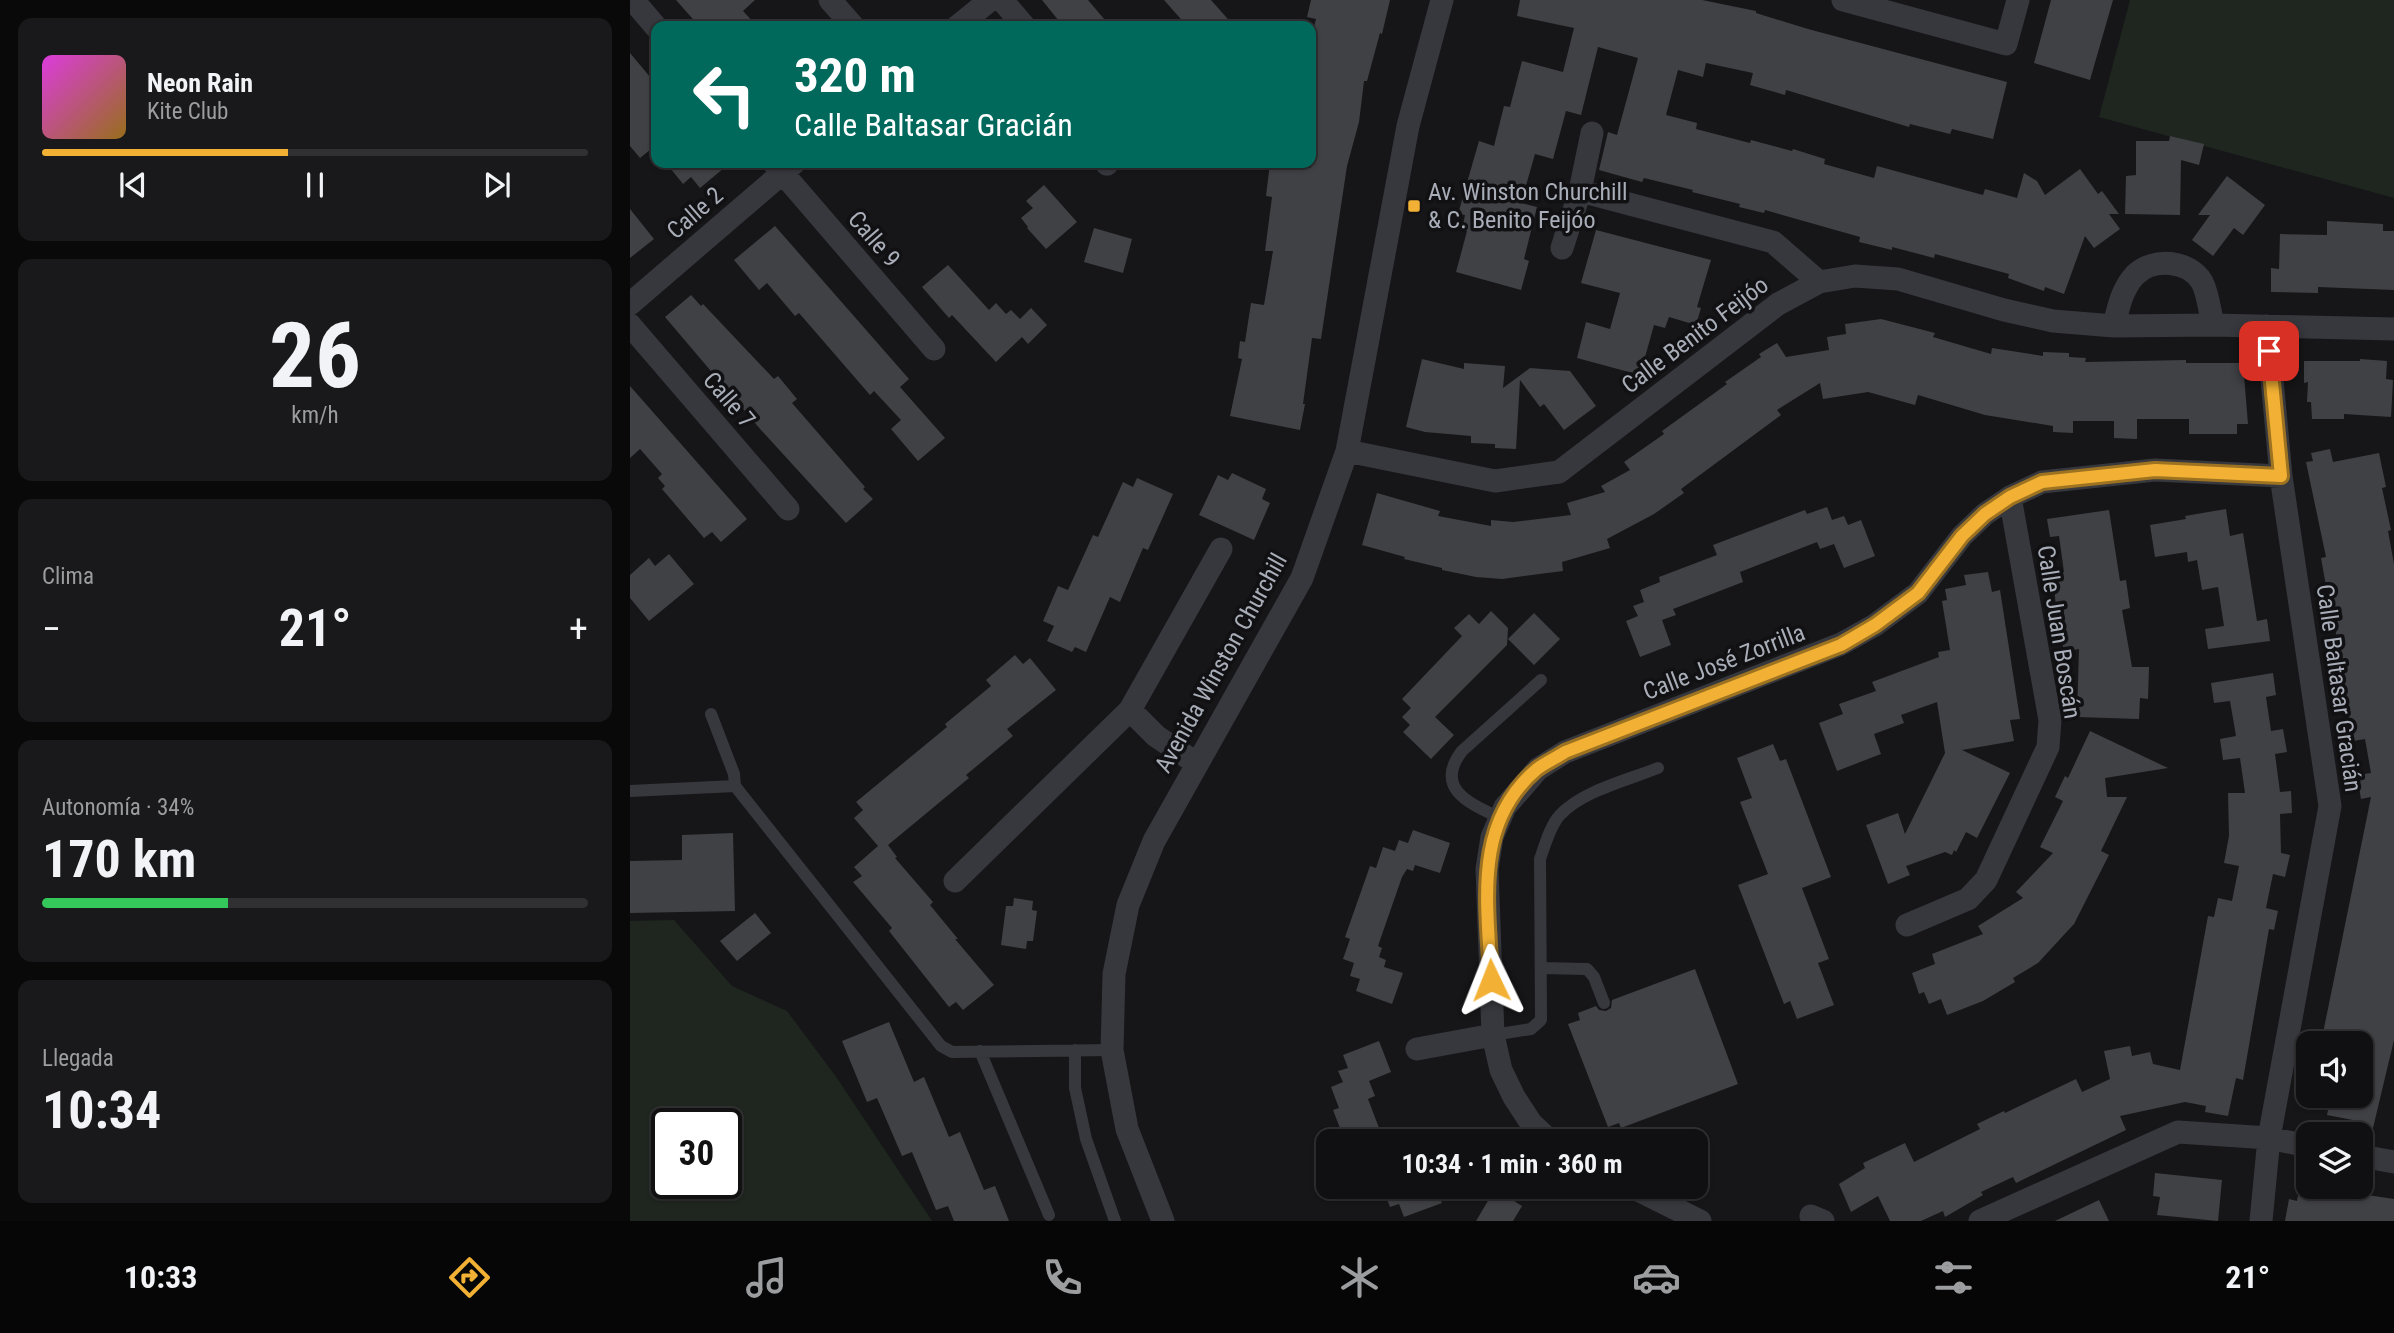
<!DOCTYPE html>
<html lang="es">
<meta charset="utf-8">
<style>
:root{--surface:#101012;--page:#19191b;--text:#f1f3f6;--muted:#9c9d9f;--line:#303032;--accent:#f2b134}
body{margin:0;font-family:"Roboto Condensed",sans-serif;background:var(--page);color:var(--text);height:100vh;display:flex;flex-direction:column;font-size:26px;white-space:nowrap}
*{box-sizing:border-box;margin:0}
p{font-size:23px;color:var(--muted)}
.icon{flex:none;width:38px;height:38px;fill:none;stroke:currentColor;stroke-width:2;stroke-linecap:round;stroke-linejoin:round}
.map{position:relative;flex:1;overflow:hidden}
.drawer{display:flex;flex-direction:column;gap:18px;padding:18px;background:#09090a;width:630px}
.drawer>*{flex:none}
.hud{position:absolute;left:21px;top:21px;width:665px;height:147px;border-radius:14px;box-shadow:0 2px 5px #0004,0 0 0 2px var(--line);background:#00695c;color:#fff;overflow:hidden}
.fabs{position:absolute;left:1666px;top:1031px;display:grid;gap:14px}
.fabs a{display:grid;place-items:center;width:77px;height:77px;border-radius:14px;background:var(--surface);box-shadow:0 2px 5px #0004,0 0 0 2px var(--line);font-size:35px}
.speed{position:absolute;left:21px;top:1108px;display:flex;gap:14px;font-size:35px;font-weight:700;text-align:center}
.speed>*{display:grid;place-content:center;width:91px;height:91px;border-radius:50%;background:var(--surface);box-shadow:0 2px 5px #0004,0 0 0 2px var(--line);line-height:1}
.speed .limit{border:4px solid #111;border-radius:10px;background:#fff;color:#111}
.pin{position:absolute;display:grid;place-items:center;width:60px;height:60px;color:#fff;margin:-30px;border-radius:14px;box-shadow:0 4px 10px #0006}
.me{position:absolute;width:77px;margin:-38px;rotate:358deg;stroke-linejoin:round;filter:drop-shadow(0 0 5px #0008)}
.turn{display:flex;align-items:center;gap:24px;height:147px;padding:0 28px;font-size:32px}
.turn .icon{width:91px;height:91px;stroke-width:2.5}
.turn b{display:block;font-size:49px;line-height:60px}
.big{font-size:52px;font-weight:700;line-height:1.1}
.drawer .widget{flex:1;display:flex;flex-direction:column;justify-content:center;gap:10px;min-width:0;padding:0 24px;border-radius:14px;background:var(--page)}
.drawer .dial{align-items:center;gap:0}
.dial b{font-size:91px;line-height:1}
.song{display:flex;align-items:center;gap:21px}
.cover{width:84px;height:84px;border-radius:10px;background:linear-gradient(135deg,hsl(300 70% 55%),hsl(40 70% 35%))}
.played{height:7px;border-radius:4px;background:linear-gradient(90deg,var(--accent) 45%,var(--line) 45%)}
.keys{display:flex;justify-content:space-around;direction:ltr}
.heat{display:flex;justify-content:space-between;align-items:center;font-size:38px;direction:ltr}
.charge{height:10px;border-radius:5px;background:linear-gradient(90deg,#34c759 34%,var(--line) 0)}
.trip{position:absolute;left:686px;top:1129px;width:392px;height:70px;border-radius:14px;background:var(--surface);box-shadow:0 2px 5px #0004,0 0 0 2px var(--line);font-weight:700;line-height:70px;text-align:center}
.tabs{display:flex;height:112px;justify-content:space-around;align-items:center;background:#060607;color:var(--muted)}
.tabs .icon{width:49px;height:49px}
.tabs .on{color:var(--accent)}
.tabs b{font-size:32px;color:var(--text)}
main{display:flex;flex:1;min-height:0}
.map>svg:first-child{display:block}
.green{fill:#1e261f;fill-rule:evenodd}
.building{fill:#404145}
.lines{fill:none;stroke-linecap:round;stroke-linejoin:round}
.service{stroke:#37383d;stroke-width:12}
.minor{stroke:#37383d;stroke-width:23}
.route-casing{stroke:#9d7322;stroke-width:18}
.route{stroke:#f2b134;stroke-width:12}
.poi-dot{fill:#f2b134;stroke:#111113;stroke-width:2.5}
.labels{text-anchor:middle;stroke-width:7;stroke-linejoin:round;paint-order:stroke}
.poi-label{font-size:24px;fill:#a8adb8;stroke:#111113;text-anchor:start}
.street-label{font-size:24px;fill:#a8adb8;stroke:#111113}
</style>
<main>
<section class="drawer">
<div class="widget">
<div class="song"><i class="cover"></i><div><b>Neon Rain</b><p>Kite Club</p></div></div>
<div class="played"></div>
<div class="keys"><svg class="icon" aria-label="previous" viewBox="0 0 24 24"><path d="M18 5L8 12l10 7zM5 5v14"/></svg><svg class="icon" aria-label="pause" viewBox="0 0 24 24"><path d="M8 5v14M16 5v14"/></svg><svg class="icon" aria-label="next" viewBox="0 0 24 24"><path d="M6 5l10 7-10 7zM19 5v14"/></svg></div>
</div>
<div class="widget dial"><b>26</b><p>km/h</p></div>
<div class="widget"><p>Clima</p>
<div class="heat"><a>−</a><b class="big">21°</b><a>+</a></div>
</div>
<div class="widget"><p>Autonomía · 34%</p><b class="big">170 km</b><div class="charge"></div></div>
<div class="widget"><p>Llegada</p><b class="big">10:34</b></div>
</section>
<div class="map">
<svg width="1764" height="1221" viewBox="0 0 1764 1221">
<rect width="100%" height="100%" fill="#161618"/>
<path class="green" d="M1500,0H1764V198L1469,117Z
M44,920L102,986L157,1011L207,1078L302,1221H0V921ZM37,1124H96V1183H37Z"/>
<path class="building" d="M46,0H125L113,11L127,26H69Z
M412,0H458L480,26H433Z
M534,0H581L604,26H557Z
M681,0H760L752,34L750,33L737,81H734L729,122L717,166L691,339L682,338L673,404H675L670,430L600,416L612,359L608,358L610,341L615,342L621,303L634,305L643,251H635L642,197L636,196L640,163L681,168V39L686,19L677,17Z
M890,0H1072L1126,11V13L1178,29L1377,82L1363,139L1322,129L1320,134L1280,124L1279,127L1156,90L1155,95L1120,85L1123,73L1076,63L1073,77L1048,70L1036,115L1067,123L1066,129L1120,143L1121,140L1162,151L1163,149L1195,159L1194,164L1244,178L1247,166L1353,195L1355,189L1387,198L1394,173L1407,181L1415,195L1450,169L1468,194L1472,191L1489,214H1479L1490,229L1464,248L1455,236L1434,294L1415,287L1414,291L1378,278L1379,274L1305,254L1304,258L1262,247V250L1229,242L1230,237L1135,210L1134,213L1109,207L1110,204L1062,192L1063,190L1014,178L1012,182L969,170L978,132L987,135L1008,58L968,47L951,115L936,111L923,159L905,154L891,203L907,207L894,259L899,261L891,290L826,272L837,231L832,230L835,215L828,214L849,141L864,146L874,106L880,107L892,61L933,72L944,28L887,16Z
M1421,0H1483L1460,80L1404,63Z
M0,53L26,84V145L10,158L0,146Z
M1540,136L1574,144L1569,165L1551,160L1550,215L1495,214L1496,176L1506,175V141H1539Z
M36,163H100L70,188L61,177L53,184Z
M1597,176L1635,205L1613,235L1604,228L1583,256L1562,240L1580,215H1568Z
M414,185L447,222L416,249L397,228L398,227L391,218L403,208L396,201Z
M0,209L24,239L0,258Z
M1697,221L1753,224V231H1764V290L1688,287V293L1641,292V268L1649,269L1650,234L1697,235Z
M145,226L279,379L270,387L315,438L288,461L261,429L271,420L244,391L240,395L169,313L165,316L137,283L129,290L104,260Z
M464,228L502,239L493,273L454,262Z
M966,230L1081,260L1067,307L1071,308L1066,325L1039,317L1035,328L1024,325L1010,375L947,358L956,322L980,329L990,293L951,283Z
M318,265L359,310L366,303L376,314L381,310L390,319L401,308L417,325L398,344L392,337L366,362L322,315L319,318L292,287Z
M61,295L71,306L73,304L144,379L148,376L167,399L162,403L235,487L233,489L243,499L216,523L131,430L35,317Z
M1251,319L1305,333L1303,337L1361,354L1362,348L1413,356V352L1439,353V357L1456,358L1455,362L1556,360V363H1613L1618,424H1607V434H1559V419H1507V439L1484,438V421H1443V433L1423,432V426L1355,415L1288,395L1285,405L1238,392L1193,399L1190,383L1147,410L1151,415L1051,489L1054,493L1024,514L977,539L980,548L932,562L933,571L872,579L846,577L812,570V568L774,559L775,557L732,545L747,493L810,511L808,516L861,526V520L883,522L941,515L937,503L975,492L971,486L1000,470L994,462L1034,434L1032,431L1097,384L1095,382L1131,357L1129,354L1147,343L1156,357L1199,350L1197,337L1216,334L1215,324Z
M792,359L834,369V363L875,366L873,388L900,368L940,371L966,406L934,430L914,404L910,407L890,380L886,449L865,448V444L841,443V436L795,432L776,427Z
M1730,359L1757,361L1756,379L1763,380L1761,417L1714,414V419H1682L1681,402H1677L1678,382L1674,383V361H1730Z
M0,386L117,519L91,542L82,532L74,538L32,489L35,486L28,478L32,474L10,449L0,458Z
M1700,449L1703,462L1749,453L1756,487L1752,488L1761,530L1758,531L1764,564V1040L1743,1128L1727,1125L1728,1121L1697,1115L1701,1096H1731V1043H1691L1741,797L1731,799L1727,775L1741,773L1735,739L1723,741L1707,657H1710L1700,597H1698L1691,558L1696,557L1676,462L1683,461L1681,453Z
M602,473L636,489L632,499L640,503L624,540L569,515L588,475L598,480Z
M507,478L543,494L518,550L513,548L490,602L480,597L456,652L445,647L442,652L417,641L424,626L413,621L428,586L438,590L463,535L468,537L493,482L503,487Z
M1197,507L1202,520L1214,516L1218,525L1231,520L1245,556L1214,568L1204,544L1190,549L1187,542L1110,572L1113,582L1043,609L1046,615L1032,620L1041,645L1010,657L996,621L1008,616L1003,606L1014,602L1010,590L1030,582L1029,577L1087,555L1083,545L1175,510L1177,514Z
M1596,509L1600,536L1613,533L1627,621L1637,619L1640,641L1578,649L1575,629L1594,626L1588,587L1572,590L1567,560L1558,562L1557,552L1525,557L1520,525L1556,519L1555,516Z
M1479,510L1490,581L1496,580L1500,608L1492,610L1502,667H1519L1518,699L1510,698L1509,719L1447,717L1449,649L1434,652L1426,608L1423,574L1434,572L1429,536L1420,537L1417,519Z
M39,554L64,584L19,621L0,598V575L19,558L25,566Z
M1358,572L1362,592L1370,590L1390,719L1380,720L1384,741L1332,750L1380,773L1347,838L1336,832L1326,852L1324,850L1322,855L1315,852L1276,866L1280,875L1258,884L1236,825L1268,813L1275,834L1315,753L1307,702L1271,715L1274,723L1244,734L1251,754L1207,771L1189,723L1213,714L1209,704L1246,691L1242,682L1309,657L1308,652L1320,650L1312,601L1317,600L1315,589L1336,585L1334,575Z
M861,611L878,628L877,645L805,717L824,735L801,759L773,732L780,725L772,717L781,708L772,699L832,636L824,628L839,614L849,624Z
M904,613L930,639L904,665L878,639Z
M385,655L393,664L400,658L426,690L377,729L383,736L336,775L339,778L258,845L267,857L265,858L303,902L300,905L328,939H325L364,985L333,1010L326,1002L319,1007L259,931L262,928L223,882L232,876L224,867L248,846L224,818L233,810L226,802L317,727L315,724L361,686L356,680Z
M1643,673L1646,695L1636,697L1641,731L1653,729L1657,752L1645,754L1650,792L1661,791L1662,813L1650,814L1651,853L1660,855L1655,877L1643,874L1636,908L1648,911L1644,930L1639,929L1613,1080L1606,1078L1598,1116L1575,1112L1576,1106L1555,1102L1490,1116L1496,1130L1386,1183L1383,1177L1351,1192L1353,1195L1315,1217L1313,1211L1291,1221H1260L1248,1196L1221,1212L1209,1184L1235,1168L1233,1163L1275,1143L1284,1162L1350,1129L1347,1124L1374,1111L1375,1113L1446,1079L1452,1092L1480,1079L1474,1051L1500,1046L1502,1056L1520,1052L1523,1064L1550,1070L1578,916L1584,917L1588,898L1602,901L1609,866L1594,863L1599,836L1598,793H1615L1610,758L1593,760L1590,739L1606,736L1600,701L1584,703L1581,683Z
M1460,731L1538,768L1475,778L1477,797H1497L1471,851L1479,855L1444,924L1408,963L1383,978L1385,982L1353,1001L1317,1015L1311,999L1299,1004L1294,992L1289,994L1282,973L1305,964L1302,954L1353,934L1348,926L1393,898L1386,892L1423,853L1410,847L1433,801L1425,797L1435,776L1438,778Z
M1143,744L1150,761L1156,759L1201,877L1172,888L1199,959L1188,963L1204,1005L1167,1019L1160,1001L1154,1004L1108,885L1138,874L1110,802L1122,798L1107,758Z
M783,830L820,843L810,873L785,865L783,871L777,869L772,877L748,946L752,948L749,957L756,960L754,967L773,973L762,1004L726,991L730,979L720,976L724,963L713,959L720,939L715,937L740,866L746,868L753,847L765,851L769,840L778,843Z
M103,833L105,911L0,913V861L52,860V835Z
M384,898L403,901L402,910L407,911L403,941H397L396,949L371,945L376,906H383Z
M125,913L141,933L107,961L90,941Z
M1065,969L1108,1084L991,1128L989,1123L978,1127L938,1024L950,1020L948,1013L966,1006L969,1010L976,1011L981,1008L982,1000Z
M259,1022L284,1082L294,1077L319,1137L330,1132L354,1190L365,1186L379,1221H324L318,1206L306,1210L282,1152L272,1156L247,1098L237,1102L212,1041Z
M749,1041L761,1072L739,1081L745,1096L738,1099L754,1141H715L703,1110L709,1108L701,1087L713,1082L708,1071L718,1068L713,1055Z
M1525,1173L1592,1180L1588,1221L1527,1215L1530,1197L1523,1196Z
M1670,1185L1764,1199V1221H1655L1659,1199L1667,1201Z
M752,1186H810L807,1189L812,1203L774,1217L769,1204L760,1207Z
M865,1189L892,1206L883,1221H846Z
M1469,1200L1479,1221H1425Z"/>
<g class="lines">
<path class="service" d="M81,714L104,774L105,786L311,1046L322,1052L482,1050
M0,791L105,786
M870,818C841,804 803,789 832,751L911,680
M911,968L957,969L964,977L974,1003
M863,1035L901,1029L911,1020L910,859C915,845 920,826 930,815C952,791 998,780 1028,768
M445,1050V1088L456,1139L485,1221
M350,1051L419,1215"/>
<path class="minor" d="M3,0L26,27
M200,0L223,26
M372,0L394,26
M1213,0L1376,44L1388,0
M328,26L360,0
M144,163L304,349
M476,163L477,164
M950,191L1143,242L1189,282
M932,248L950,191L962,133
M0,304L164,163
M0,325L158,509
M1484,326C1488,308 1492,289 1505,275C1523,257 1559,260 1572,282C1578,293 1580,312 1583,325
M717,451L865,481L929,472L1148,304L1189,282L1225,276L1268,279L1374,310L1423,321L1484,326L1583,325L1764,329
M500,710L526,736L566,763
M325,881L500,710L591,549
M1277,925L1338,899L1356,880L1418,747L1420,720L1380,497
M787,1049L863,1035
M920,1141L901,1123L884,1097L871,1070L863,1035L857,869L862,837L875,807L908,769L935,752L1211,644L1245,625L1288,593L1332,536L1355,514L1380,497L1412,482L1525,470L1651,476
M1731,1156L1764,1162
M1000,1186L1070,1221
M1181,1216L1193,1221
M533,1221L497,1129L482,1050L484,974L498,905L524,841L672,578L717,451L778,126L812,0
M1350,1221L1548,1132L1639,1138L1678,1146
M1631,1221L1639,1138L1700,806L1651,476L1637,326"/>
</g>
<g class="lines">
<g class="route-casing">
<path id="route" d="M861,980C858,905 842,824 907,769C915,763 926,758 935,752L1211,645L1245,625L1288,593L1332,536L1355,514L1380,497L1412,482L1525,470L1651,476L1639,351"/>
</g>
<use href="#route" class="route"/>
</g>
<rect class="poi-dot" x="777" y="199" width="14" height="14" rx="3.5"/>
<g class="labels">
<g class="poi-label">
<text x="798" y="200">Av. Winston Churchill<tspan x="798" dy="28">&amp; C. Benito Feijóo</tspan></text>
</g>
<g class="street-label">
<text transform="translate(65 213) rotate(-41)" y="8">Calle 2</text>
<text transform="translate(244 239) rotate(49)" y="8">Calle 9</text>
<text transform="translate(1065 335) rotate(-37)" y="8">Calle Benito Feijóo</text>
<text transform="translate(99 400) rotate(49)" y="8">Calle 7</text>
<text transform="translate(1429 632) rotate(81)" y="8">Calle Juan Boscán</text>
<text transform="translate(1094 662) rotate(-21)" y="8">Calle José Zorrilla</text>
<text transform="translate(591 663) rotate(-61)" y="8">Avenida Winston Churchill</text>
<text transform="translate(1709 688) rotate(82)" y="8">Calle Baltasar Gracián</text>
</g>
</g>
</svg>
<div class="fabs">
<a><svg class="icon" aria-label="sound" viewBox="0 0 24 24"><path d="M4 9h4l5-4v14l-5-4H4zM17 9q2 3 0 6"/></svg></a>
<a><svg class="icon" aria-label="layers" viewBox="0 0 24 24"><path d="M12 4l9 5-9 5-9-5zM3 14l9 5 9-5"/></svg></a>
</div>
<div class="speed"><div class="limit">30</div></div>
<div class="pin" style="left:1639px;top:351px;background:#d93025"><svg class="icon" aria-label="arrive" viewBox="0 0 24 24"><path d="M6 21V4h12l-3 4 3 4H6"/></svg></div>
<svg class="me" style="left:861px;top:980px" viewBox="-20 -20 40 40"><path d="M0-17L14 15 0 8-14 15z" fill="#f2b134" stroke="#fff" stroke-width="4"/></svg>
<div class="trip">10:34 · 1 min · 360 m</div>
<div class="hud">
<div class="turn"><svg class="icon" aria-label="left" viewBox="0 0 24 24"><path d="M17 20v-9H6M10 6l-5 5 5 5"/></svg><div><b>320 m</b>Calle Baltasar Gracián</div></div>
</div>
</div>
</main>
<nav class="tabs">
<b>10:33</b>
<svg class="icon on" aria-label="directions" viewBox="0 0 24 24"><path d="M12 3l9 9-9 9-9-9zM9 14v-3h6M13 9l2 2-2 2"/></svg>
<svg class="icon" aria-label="music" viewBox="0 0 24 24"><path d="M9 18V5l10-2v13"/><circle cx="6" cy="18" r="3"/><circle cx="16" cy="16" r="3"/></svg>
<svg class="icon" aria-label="phone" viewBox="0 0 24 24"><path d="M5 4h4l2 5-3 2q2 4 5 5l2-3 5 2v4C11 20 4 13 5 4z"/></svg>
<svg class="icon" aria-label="climate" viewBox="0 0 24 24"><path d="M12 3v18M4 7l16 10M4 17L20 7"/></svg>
<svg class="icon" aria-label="car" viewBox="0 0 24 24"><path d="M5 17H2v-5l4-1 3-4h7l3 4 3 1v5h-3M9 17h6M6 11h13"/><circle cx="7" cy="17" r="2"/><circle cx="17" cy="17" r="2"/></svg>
<svg class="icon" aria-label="filters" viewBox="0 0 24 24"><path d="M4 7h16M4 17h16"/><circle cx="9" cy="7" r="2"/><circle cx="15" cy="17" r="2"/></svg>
<b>21°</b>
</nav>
